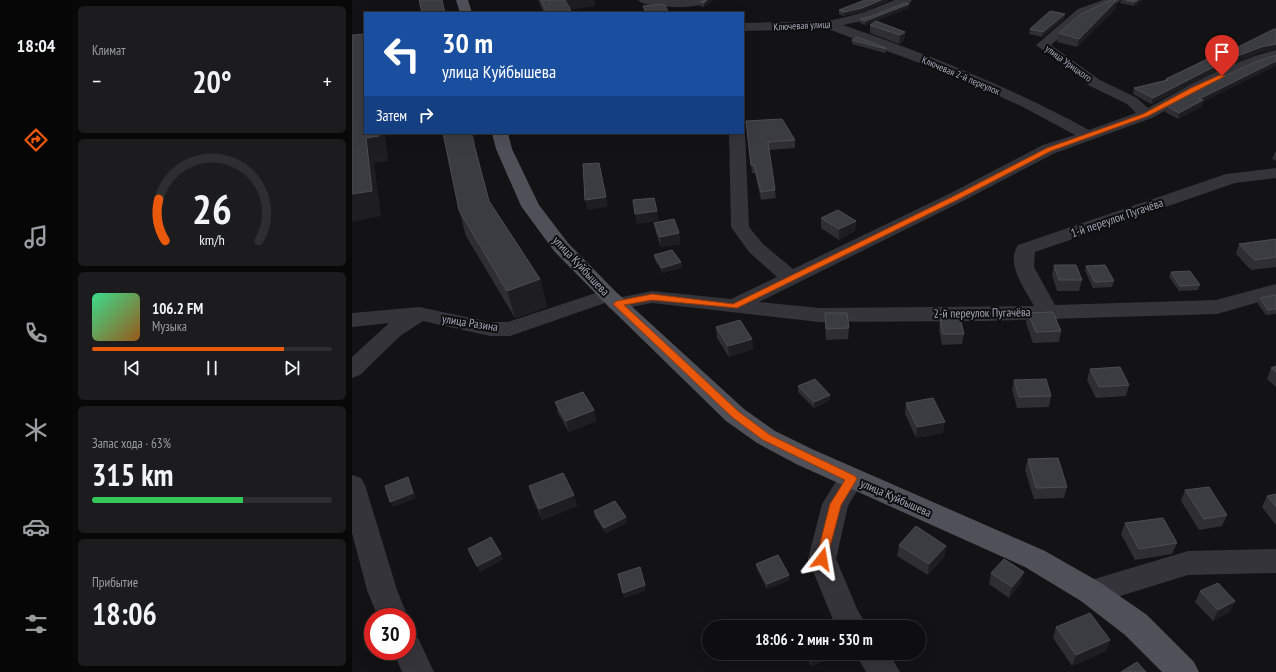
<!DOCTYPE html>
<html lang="ru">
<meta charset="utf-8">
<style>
:root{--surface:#0e0e10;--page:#1c1c1e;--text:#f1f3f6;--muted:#9b9c9f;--line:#2e2e30;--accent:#ea580c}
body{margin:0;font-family:"PT Sans Narrow",sans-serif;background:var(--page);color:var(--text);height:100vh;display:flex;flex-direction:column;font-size:15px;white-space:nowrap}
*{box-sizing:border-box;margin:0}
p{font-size:13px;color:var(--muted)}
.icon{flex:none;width:22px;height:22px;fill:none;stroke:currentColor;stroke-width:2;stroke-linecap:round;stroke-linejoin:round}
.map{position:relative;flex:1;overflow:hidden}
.drawer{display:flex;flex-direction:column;gap:6px;padding:6px;background:#080809;width:280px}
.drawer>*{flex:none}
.banner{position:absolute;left:12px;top:12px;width:380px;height:122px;border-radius:0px;box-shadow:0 4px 16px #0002,0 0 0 1px var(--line);background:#1a4fa0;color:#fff;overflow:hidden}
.speed{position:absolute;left:12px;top:608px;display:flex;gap:8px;font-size:20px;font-weight:700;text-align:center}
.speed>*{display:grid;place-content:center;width:52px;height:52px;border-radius:50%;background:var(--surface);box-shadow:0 4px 16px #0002,0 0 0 1px var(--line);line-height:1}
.speed .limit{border:6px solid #d22;background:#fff;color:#111}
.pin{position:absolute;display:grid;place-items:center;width:34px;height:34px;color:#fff;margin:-41px -17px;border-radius:50% 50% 50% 0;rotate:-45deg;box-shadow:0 0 4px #0007}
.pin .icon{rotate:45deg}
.me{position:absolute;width:44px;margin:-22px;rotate:14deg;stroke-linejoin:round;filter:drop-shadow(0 0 3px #0008)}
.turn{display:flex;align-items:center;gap:14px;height:84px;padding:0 12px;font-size:18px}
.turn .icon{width:52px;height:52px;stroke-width:2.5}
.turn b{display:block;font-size:28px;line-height:34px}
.then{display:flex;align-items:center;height:38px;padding:0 12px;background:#0003;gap:8px;font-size:15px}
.big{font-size:30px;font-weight:700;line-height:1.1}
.drawer .tile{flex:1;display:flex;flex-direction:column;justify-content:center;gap:6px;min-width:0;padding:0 14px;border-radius:6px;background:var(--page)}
.drawer .dial{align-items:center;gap:0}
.dial svg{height:104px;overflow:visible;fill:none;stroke:var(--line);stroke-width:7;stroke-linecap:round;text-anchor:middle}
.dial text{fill:var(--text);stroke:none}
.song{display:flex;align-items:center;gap:12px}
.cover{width:48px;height:48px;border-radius:6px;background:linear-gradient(135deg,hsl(150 70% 55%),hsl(30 70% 35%))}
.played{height:4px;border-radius:2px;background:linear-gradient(90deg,var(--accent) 80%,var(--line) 80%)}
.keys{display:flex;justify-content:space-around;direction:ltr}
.heat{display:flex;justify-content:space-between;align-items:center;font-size:22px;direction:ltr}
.charge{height:6px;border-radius:3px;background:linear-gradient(90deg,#34c759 63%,var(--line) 0)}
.trip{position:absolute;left:350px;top:620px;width:224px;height:40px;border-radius:20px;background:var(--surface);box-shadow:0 4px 16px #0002,0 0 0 1px var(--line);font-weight:700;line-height:40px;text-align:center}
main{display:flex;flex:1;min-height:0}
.dock{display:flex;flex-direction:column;width:72px;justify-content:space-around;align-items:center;background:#060606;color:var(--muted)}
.dock .icon{width:28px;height:28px}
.dock .active{color:var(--accent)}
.dock b{font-size:18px;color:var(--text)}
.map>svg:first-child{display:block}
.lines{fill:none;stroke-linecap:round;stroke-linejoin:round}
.minor{fill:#34343a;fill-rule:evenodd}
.major{fill:#505059;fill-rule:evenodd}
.wall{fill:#2f2f33}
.shaded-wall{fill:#1e1e21}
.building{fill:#3b3c41;stroke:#4c4c53}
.route{fill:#ea580c;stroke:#983908}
.labels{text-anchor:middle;stroke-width:4;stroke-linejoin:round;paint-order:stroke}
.far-street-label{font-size:10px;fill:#a4a6b6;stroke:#0e0e10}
.street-label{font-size:12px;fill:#a4a6b6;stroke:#0e0e10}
</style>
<main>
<nav class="dock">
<b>18:04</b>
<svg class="icon active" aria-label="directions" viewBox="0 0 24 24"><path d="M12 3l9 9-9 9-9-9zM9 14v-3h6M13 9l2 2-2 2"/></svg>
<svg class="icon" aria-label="music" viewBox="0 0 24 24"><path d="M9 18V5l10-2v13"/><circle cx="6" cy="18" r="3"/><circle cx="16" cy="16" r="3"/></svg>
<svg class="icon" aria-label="phone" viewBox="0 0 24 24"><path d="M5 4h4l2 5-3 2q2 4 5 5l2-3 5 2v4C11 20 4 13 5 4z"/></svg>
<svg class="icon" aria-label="climate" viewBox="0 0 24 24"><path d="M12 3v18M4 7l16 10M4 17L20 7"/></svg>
<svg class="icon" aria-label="car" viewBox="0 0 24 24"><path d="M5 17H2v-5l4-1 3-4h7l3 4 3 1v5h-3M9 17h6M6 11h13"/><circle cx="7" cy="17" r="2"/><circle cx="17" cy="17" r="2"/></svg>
<svg class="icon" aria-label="filters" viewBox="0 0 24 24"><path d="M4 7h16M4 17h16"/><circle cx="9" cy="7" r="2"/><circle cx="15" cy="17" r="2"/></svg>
</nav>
<section class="drawer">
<div class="tile"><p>Климат</p>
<div class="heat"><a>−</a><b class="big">20°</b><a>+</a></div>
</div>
<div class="tile dial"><svg viewBox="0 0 100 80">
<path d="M14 69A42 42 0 1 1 86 69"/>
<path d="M14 69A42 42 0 0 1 9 37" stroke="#ea580c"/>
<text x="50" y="56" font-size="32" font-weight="700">26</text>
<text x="50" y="72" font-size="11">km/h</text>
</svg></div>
<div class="tile">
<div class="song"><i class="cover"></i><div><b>106.2 FM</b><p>Музыка</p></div></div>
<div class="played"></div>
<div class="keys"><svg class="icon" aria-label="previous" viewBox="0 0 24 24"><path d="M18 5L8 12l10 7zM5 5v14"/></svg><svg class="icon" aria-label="pause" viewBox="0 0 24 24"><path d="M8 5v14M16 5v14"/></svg><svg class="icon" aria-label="next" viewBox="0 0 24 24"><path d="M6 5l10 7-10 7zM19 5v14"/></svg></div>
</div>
<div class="tile"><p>Запас хода · 63%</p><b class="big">315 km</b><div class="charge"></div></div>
<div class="tile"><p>Прибытие</p><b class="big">18:06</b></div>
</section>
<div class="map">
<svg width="924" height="672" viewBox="0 0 924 672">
<rect width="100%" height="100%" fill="#131315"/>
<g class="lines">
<path class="minor" d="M286,0H359C352,10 292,9 286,0Z
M543,0H560L558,3L519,19L491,25C576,54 658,87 737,130L784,113L775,104L738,86L684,45L726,9L751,0H768L766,3L734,15L699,45L748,80L785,98L796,108C836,86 879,61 924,50V59L903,66L846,92L800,118L703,153L611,201L407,302L467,308L682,306C673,289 653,264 666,245L874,174L924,168V178L883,183L683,252L682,267L703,305L864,300L924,284V297L865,314L633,321L467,322L300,303L265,310L258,309L254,304L256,302L158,336H138L71,321L48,336L8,375L0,378V357L37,323L0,327V313L67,307L138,322H156L256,289L263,291L266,295L265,298L300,291L379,299L425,277L397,252L379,227L377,133H391V130L393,133L397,227L411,244L441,269L599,193L691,145L723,135L669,106L605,77L476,29L391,31V23L477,21L510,13Z
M499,469L508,472L512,479L496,506L484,559L506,611L516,627H484L456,559L470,504L490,472Z
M0,475L9,478L13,485L45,590L56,617L55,619V617H26L15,590L0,533Z
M924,549V573L836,575L739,605L729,601L724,592L729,583L836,551Z
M55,634L66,638L82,672H50L41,651H55Z
M503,653H537L548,672H514Z"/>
<path class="major" d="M104,0H116L120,13H108Z
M140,133H156L160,149L187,205L216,243L263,291L392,409L423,431L462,450L693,551L749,583L795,615L842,662L847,672H810L773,635L729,601L673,567L444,464L405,443L374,421L249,299L202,251L169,206L144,149Z"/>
</g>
<path class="wall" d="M186,0H242L243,6L218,9L219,13H192Z
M355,0H362L352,7L348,6V2Z
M769,0H791L782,6L768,3Z
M536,1L510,12L491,16L487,14V10Z
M291,6L317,13H292Z
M557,8L513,25L508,23V19Z
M764,8L725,47L705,42L707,33Z
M712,19L690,37L677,34L678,29Z
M518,25L553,32L552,40L547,44L518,33Z
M500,40L534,48V52L533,53L500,44Z
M880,50L907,53L874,66L799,104L781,94L782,88L814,80V79Z
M851,102L849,107L826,119L813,112L815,106Z
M394,121L443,140V148L417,150L423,190L424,198L409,200L403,173H400Z
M90,133L124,144H122L137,201L188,279L195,307L163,318L114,236L107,210L93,142Z
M923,152H924V161L920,159Z
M469,218L504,221L503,231L487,240L469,228Z
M302,223L327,233L328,244L309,247L304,233Z
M924,239V267L899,270L884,254L887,244Z
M302,255L329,262L330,268L311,273L303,260Z
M702,265L730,280L727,291H705L700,275Z
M734,266L762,281L760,287L741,288L733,271Z
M819,272L848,285L846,290L827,291L817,277Z
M924,295V314L914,315L906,304L908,298Z
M473,313L497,328L496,339L474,340L473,323Z
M676,313L709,331L707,342L681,343L674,323Z
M588,320L612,334L610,344L590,345L587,330Z
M364,327L400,339L401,349L377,357L365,338Z
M924,366V387L915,379L919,368Z
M738,369L777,385L774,396L744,398L735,380Z
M662,380L699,396L697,407L665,408L660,390Z
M446,386L478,395V400L462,408L446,392Z
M203,402L242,410L244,421L217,432L206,413Z
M554,403L591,433L564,438L553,414Z
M676,459L715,487L712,498L682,499L673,470Z
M177,486L222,495L225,506L190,520L180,497Z
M833,490L875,515L870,526L847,530L829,501Z
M924,494V524H923L910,507L915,496Z
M242,511L275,523L254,533L243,517Z
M773,523L825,543L820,554L783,560L769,534Z
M547,545L593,556L576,575L545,556Z
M116,549L151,559L128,572L118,554Z
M404,564L438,580L415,589L405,569Z
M639,573L669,583L657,598L637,584Z
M848,591L878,612L861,621L843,602Z
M704,627L758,640L754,651L720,666L701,638Z
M453,653H480V658L459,666Z"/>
<path class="shaded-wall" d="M212,0H242L243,6L214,10Z
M355,0H362L352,7V3Z
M529,0H536V1L510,12L491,16L492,12Z
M765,0L764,8L725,47L727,39Z
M786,0H791L782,6L783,2Z
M557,4V8L513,25V21Z
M219,11V13H203Z
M713,14L712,19L690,37L691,32Z
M553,32L552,40L547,44L548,35Z
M924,44V49L907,53L874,66L799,104L801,98L875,60L909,47Z
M924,61V66L851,102L849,107L826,119L827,113L847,99Z
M27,133H33L36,161L22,163L29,216L0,222V194L14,138Z
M119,133H122L124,144H122Z
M254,197L256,207L235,210L233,200Z
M305,211L307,221L285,224L283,214Z
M504,221L503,231L487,240V229Z
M327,233L328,244L309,247L308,237Z
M329,262L330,268L311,273L310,268Z
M188,279L195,307L163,318L155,291Z
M400,339L401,349L377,357L376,346Z
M478,395V400L462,408V402Z
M242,410L244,421L217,432L214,421Z
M593,422L591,433L564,438L565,427Z
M56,477L64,498L41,507L38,502Z
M222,495L225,506L190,520L187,509Z
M274,517L275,523L254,533L252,528Z
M594,546L593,556L576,575L577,564Z
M149,554L151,559L128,572L125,566Z
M672,572L669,583L657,598L660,587Z
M437,575L438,580L415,589V584Z
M293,585L294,591L272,598L271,593Z
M883,601L878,612L861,621L866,610Z
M758,640L754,651L720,666L724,655Z
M465,653H480V658L459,666L458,656Z"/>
<path class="building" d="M67,0H90L93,13H70Z
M189,0H213L219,11L203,13H195Z
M355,0L352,3L348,2Z
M513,0H529L510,8L492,12L487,10Z
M759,0H765L727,39L707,33L729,14Z
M774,0H786L783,2Z
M553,3L557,4L513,21L508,19L520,16Z
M312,4L317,13H295L291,6Z
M698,11L713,14L691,32L678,29Z
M524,21L553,32L548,35L518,25Z
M922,29H924V44L909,47L875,60L801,98L782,88L816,80L814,79L876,49L880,50Z
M13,34V133H27V136L14,138L20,191L0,194V35Z
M505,37L534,48V49L500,40Z
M924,55V61L847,99L851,100L827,113L815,106L848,87L906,61Z
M430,119L443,140L416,142L423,190L409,192L402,165H399L394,121Z
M91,133H119L137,201L188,279L155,291L107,210Z
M247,163L254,197L233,200L231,164Z
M302,198L305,211L283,214L281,200Z
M486,210L504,221L487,229L469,218Z
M322,219L327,233L308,237L302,223Z
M924,239V257L903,260L887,244Z
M320,250L329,262L310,268L302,255Z
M702,265H724L730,280H707Z
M753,265L762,281L743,282L734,266Z
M838,271L848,285L828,286L819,272Z
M924,295V309L916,310L908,298L918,296Z
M701,312L709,331L684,332L676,313Z
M473,313H495L497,328L474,329Z
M608,318L612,334H591L588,320Z
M388,320L400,339L376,346L364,327Z
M924,366V372L919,368Z
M768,367L777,385L747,387L738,369Z
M463,379L478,395L462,402L446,386Z
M694,379L699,396L667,397L662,380Z
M231,392L242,410L214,421L203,402Z
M581,398L593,422L565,427L554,403Z
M706,458L715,487L684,488L676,459Z
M211,473L222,495L187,509L177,486Z
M56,477L61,493L38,502L33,486Z
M857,487L875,515L852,519L833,490Z
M924,494V507L915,496Z
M263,501L274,517L252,528L242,511Z
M811,518L825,543L787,549L773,523Z
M564,526L594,546L577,564L547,545Z
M139,537L149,554L125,566L116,549Z
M426,555L437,575L415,584L404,564Z
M652,559L672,572L660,587L639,573Z
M288,567L293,585L271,593L266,574Z
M866,583L883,601L866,610L848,591Z
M738,613L758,640L724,655L704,627Z
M457,653H465L458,656Z
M785,662L794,672H769Z"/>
<path class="route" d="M868,75L873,76L796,116L699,151L607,199L385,308L300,300L272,305L387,412L418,435L503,476L505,479L489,505L474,562L470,564L466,562L464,559L478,504L493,480L411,440L380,417L261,304L265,301L300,294L381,304L602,196L695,148L791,114L839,88Z"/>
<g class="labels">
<g class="far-street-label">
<text transform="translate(450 25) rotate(-3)" y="4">Ключевая улица</text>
<text transform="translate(717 63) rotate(36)" y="4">улица Урицкого</text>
<text transform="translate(609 75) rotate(23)" y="4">Ключевая 2-й переулок</text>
</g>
<g class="street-label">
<text transform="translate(765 218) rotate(-19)" y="4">1-й переулок Пугачёва</text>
<text transform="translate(229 266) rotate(47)" y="4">улица Куйбышева</text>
<text transform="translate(630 313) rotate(-1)" y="4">2-й переулок Пугачёва</text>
<text transform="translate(118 323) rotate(9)" y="4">улица Разина</text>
<text transform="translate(544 498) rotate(24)" y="4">улица Куйбышева</text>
</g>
</g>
</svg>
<div class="speed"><div class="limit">30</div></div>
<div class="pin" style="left:870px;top:76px;background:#d93025"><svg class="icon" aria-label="arrive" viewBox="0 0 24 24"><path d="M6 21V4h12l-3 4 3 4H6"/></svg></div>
<svg class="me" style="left:470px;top:559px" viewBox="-20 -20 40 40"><path d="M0-17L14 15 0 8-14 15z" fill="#ea580c" stroke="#fff" stroke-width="4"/></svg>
<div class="trip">18:06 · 2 мин · 530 m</div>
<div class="banner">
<div class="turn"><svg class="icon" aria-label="left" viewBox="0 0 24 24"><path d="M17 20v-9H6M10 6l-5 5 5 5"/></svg><div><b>30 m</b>улица Куйбышева</div></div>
<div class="then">Затем<svg class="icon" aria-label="right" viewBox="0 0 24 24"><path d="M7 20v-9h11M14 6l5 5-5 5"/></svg></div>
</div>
</div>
</main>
